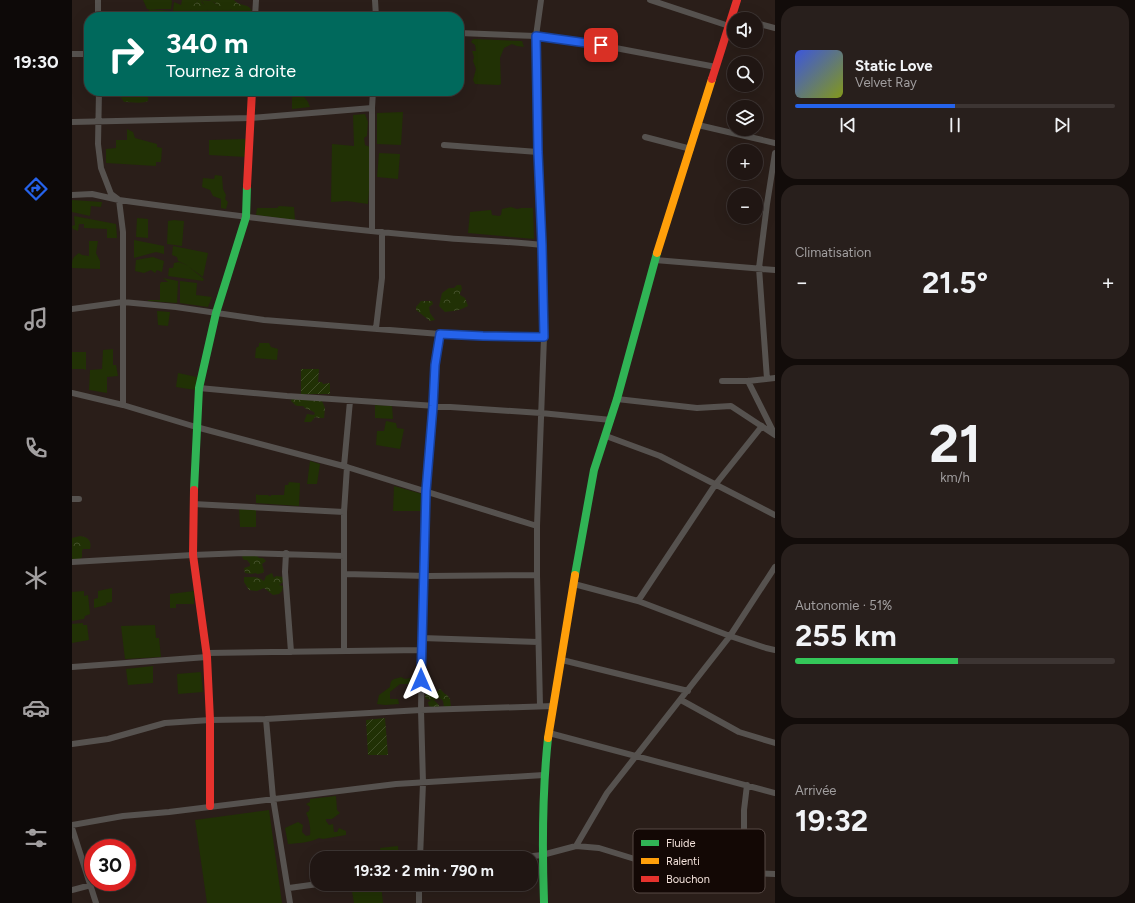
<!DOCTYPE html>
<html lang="fr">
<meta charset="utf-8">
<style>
:root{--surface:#201613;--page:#281f1c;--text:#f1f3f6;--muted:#a29fa0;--line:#3d3533;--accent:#2563eb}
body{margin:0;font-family:Figtree,sans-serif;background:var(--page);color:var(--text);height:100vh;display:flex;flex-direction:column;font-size:15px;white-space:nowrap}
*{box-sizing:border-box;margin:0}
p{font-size:13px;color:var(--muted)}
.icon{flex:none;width:22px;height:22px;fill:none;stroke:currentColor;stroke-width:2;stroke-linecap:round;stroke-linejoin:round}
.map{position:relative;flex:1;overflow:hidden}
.details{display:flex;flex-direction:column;gap:6px;padding:6px;background:#120c0a;width:360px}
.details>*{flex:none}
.top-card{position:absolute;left:12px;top:12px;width:380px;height:84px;border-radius:16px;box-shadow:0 4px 16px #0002,0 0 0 1px var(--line);background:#00695c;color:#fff;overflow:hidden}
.buttons{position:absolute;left:655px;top:12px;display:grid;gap:8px}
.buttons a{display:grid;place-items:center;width:36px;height:36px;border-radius:50%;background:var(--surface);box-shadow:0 4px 16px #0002,0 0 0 1px var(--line);font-size:20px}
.speed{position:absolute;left:12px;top:839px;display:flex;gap:8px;font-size:20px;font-weight:700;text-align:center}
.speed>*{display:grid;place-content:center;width:52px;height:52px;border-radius:50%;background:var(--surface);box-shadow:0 4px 16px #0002,0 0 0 1px var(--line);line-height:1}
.speed .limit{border:6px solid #d22;background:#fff;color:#111}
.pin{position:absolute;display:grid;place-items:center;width:34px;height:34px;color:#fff;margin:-17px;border-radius:8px;box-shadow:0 2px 6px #0006}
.me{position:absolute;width:44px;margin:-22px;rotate:0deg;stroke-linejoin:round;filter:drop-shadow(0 0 3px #0008)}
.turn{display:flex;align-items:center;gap:14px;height:84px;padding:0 16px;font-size:18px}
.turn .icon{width:52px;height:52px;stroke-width:2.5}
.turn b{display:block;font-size:28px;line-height:34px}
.big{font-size:30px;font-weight:700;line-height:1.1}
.details .card{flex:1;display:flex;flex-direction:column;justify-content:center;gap:6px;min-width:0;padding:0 14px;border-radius:16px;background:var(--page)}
.details .dial{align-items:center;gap:0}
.dial b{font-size:52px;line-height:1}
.song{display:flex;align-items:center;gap:12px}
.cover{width:48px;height:48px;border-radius:6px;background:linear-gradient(135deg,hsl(230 70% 55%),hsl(70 70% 35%))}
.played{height:4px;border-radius:2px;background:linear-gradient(90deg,var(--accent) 50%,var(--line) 50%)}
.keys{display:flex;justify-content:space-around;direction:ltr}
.heat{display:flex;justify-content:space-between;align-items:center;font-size:22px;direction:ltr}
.charge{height:6px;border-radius:3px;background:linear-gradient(90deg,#34c759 51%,var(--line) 0)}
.trip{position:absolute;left:238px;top:851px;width:228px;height:40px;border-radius:16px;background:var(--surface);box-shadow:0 4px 16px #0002,0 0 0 1px var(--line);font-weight:700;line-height:40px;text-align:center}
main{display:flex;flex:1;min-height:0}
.dock{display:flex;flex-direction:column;width:72px;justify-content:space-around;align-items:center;background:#0d0908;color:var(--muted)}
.dock .icon{width:28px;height:28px}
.dock .active{color:var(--accent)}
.dock b{font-size:18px;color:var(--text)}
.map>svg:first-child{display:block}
.grass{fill:#213105}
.forest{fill:url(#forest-crowns)}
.garden{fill:url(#garden-furrows)}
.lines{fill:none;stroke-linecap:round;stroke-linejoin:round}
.street{stroke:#56524f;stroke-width:6}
.fast{stroke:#30b455;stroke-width:8}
.slow{stroke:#ff9f0a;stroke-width:8}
.jam{stroke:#e5322d;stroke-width:8}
.route-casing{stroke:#184099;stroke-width:10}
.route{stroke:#2563eb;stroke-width:7}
.key{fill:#130805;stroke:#564945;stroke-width:1}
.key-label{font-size:11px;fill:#f2e1da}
</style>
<main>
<nav class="dock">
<b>19:30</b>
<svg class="icon active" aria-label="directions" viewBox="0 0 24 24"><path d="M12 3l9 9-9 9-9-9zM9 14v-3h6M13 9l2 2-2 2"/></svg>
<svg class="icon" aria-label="music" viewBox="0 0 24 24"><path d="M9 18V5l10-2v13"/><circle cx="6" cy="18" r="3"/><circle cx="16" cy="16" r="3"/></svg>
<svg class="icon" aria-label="phone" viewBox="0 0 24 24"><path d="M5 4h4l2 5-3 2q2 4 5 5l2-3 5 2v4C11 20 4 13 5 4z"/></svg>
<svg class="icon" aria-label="climate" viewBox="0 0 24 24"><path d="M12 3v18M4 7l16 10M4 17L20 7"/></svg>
<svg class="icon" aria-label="car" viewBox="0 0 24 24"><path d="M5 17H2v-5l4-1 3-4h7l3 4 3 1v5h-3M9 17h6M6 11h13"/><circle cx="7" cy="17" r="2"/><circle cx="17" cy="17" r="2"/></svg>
<svg class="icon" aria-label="filters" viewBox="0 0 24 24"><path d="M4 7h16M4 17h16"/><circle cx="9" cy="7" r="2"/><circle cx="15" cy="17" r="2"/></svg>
</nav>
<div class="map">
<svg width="703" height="903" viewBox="0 0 703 903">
<defs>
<pattern id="forest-crowns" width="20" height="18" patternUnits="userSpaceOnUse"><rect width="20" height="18" fill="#213105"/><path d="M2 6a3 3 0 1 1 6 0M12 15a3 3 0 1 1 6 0" fill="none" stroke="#424f29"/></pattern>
<pattern id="garden-furrows" width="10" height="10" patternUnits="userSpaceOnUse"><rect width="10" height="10" fill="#213105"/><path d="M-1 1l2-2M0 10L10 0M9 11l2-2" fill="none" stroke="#424f29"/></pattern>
</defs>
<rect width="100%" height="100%" fill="#2a1e19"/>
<path class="grass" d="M71,0H99L100,1L99,9H75Z
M110,0H126L123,4L115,8L129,12L130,17H110L109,15L103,13L100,17H91L89,15L83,17H66V13L76,14L77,9L101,11L102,2L109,5Z
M129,0L140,1L153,11L160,9L171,17H136V11Z
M401,39L450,41L452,47L445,46L440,44L432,48L428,58L429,84L427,85L403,84L401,80L404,69L401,61L402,57L400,51H404L403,45L399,42Z
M220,94H230L236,102L238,107L220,109Z
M331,112L329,145L305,144V113Z
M293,114L296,122L295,136L292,138L293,145L298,147L300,152L296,204L275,201L259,202L260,144L282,146L281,115Z
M55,129L61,132L63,138L85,144V147L90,148L89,162H84V166L34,163V149L44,148V140H55Z
M174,139V157L137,155V140Z
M307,153L328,154L326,179L305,177Z
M143,175L150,176L151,189L154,195L153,199L156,202L154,209L149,208V199L141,196L138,190L130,187L131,178L142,179Z
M0,200L30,202L29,207L19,206L18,216L0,212Z
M207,206L222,207L223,220L184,215L185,208H205Z
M439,207L445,209L449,208H461L462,239L396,233L398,212L419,210L420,215L427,216L429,215L430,209Z
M2,216L44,224L45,238H35V229L12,228V224H7L6,231L1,229L0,226L3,225Z
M65,218L76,219V238L64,237Z
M102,220L112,221L110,246L95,244L96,221Z
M62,240L92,246V254L84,252L62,258Z
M17,241H26L24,253L28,261V269L0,268C0,259 0,258 7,253L10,255L17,256Z
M101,246L136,253L131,277L117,267L132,279L131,281L96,276L97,268H101L102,263L107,262L117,266L106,261L105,257L100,255Z
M81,257L92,261L90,272L85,270L83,273L79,270L72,273L63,271L64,260Z
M91,278L106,281L105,303L76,301V300H88V284L89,282H96Z
M108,281L125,283L124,295L140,297L136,307L108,303Z
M85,311L98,312L96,326L86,325Z
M187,343H197L199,347L206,349L205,360L183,358L184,348L187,346Z
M41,349V365H44L46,376L35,377V393L17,390L18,370L30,369L31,350Z
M0,352H14V370L11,369H0Z
M106,373L125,377L123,390L104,387Z
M303,405L320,406L321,419L303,418Z
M314,421L324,423L325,428L332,429L328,449L304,445L305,431H312Z
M238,461L248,464L245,484H235Z
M217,482L228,483L227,506L184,503V494L186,495H196L197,496H199V495H212L213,485H216Z
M322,486L350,494L349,511H321Z
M167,509L184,510V527H168Z
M40,588V602L34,603L35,605L22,608V599L26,598V591Z
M12,591V596L16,595L18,614L13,616L12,619L0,621V592Z
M122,591V604H104V608H98V594Z
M11,623V625H15L17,640L0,643V624Z
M83,625L84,638H87L89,657L53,659L49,626Z
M81,666V683L56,685L54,669Z
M129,672L131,692L106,694L105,674Z
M329,677L333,679L338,678V684H328L318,692V699H326L327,704L313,705L305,704L307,695L318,687C319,678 321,680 329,677Z
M264,796L265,810L268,813L260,819H254V821L257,825L261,824L262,832H265L267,828L274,831V835L251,839L247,838C236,843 228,843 216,844L213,828L226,822L231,825L230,832L234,836L238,835C239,829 237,818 234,813L237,811L238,807L234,804L238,802V799Z
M197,810L210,903H135L123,820Z
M326,846L327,858H310L308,848Z
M291,884H309L311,903H282L279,886Z"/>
<path class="forest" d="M118,0L123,4L126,0H129L130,3L135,7L136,17H130L129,12H122L119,9H115V1Z
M137,0H162C170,9 178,0 182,17C174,17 164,18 160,9H158L157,14L154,13L142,2Z
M44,91H64L67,94H73L76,97V101C70,104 59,102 52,102Z
M385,285H389L390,289L388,293V295L393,298L396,306C389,310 382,311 373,312L367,306L370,293L377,288H382Z
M349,301H360L361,304L357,307L358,313L363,320L358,321L344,310V307Z
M232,394L250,401L253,408L252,418H247L243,417L239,422H232L235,414L242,415L243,413C238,409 234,410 231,406C222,406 225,406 219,401L220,397Z
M8,536C16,537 20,541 18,549H11L10,551V557L7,560L0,559V538Z
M171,555L185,556L187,558H191L194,561L190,564L192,571L191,573L185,574L184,573L179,574L173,573L172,568L178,566V564L175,560H172L170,557Z
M200,573L202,578L204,576L211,577V582L207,585L211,586L210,591L207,594L201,595L192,588L185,591L177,590L172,582V577C181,577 185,576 192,581L194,576Z
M355,677L358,678L360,684L359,690L364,693L368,689L373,694L375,695L378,699L379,707H372L371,701L368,698L362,700L367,705V707L363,708L357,706L356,702L359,701L353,698L354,693L348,691L345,684L346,679Z"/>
<path class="garden" d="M229,369H247L246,382H250L251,384L258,383V394H229Z
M313,718L316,755H296L294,720Z"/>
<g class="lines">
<path class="street" d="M26,0V17
M303,0L304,17
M578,0L657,26
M183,17L184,0
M684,23L703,28
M387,33L464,36L517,43L644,67
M0,54H17
M27,91L26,144L29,168L39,194L47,200L51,232V405
M300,108V231
M0,122L179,118L300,108L301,91
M626,125L703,143
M573,137L619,149
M372,145L466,152
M0,195L20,194L47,200C155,215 264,229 374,238C406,241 438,241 470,245
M583,260L703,270
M0,309L51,302L104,307L192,320L368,334L411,336L472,337
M304,328L310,278V232
M695,379L687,268L695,204L703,153
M650,381H676L703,378
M676,381L703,435
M127,388L215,396L469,413L539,420
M0,393L51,405L124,427L275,467L465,526
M545,399L625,408L659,406L703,435
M534,436L588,456L703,515
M272,466L278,401
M0,499H7
M121,504L272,512
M214,553L213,572L219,652
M0,562L121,555L172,553L272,556
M272,574L356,576L465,575
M502,584L566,601L658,636L694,648L703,650
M566,601L643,485L690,426
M350,638L466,642
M272,650V512L275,467
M135,653L350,650
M490,660L616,691
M0,667L135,657
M609,700L667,732L703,743
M468,706L465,575V526L472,337L470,245L466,152L464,36L469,0
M194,719L201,798L218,903
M477,733L703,793
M0,744L36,739L93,723L138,720L194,719L349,710L482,706
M0,825L51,816L97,812L324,784L472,775
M0,828L24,903
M504,846L527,848L592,868L672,873L703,874
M348,858L351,783L349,710L350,650L354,491L361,406L363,365L368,334
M444,858L470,855L504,846L535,793L658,636L703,567
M672,873V810L675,785
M347,884V903
M217,888L246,884
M0,890L19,885"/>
<path class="fast" d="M122,490L127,388L144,313L174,217L175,186
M503,575L522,470L545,399L585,253
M472,903C470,847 470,794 476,738"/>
<path class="slow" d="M585,253L640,79
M476,738L503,575"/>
<path class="jam" d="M640,79L665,0
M175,186L180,91
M122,490L121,555L135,657L138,720V806"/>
</g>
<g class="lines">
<g class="route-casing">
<path id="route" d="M349,680L354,491L361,406L363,365L368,334L411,336L472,337L470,245L466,152L464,36L529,45"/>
</g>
<use href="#route" class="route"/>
</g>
<rect x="561" y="829" width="132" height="64" rx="6" class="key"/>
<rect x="569" y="840" width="18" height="6" fill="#30b455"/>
<rect x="569" y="858" width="18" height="6" fill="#ff9f0a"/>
<rect x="569" y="876" width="18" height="6" fill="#e5322d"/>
<g class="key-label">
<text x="594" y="847">Fluide</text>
<text x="594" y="865">Ralenti</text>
<text x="594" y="883">Bouchon</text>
</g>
</svg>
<div class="buttons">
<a><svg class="icon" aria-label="sound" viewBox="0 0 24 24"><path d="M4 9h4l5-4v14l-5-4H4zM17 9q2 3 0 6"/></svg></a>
<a><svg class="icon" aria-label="search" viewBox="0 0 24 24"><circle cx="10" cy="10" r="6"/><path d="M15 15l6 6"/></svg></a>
<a><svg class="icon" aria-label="layers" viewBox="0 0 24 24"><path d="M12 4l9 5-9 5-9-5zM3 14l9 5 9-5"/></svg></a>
<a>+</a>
<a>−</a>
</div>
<div class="speed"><div class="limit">30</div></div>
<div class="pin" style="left:529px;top:45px;background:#d93025"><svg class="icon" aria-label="arrive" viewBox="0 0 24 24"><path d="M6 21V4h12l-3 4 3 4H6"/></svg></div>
<svg class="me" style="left:349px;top:680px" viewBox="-20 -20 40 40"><path d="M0-17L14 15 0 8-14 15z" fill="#2563eb" stroke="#fff" stroke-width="4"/></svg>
<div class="trip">19:32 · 2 min · 790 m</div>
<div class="top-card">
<div class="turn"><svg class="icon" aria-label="right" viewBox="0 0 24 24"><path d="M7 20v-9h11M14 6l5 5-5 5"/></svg><div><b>340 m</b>Tournez à droite</div></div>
</div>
</div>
<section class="details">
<div class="card">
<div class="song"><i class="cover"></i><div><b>Static Love</b><p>Velvet Ray</p></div></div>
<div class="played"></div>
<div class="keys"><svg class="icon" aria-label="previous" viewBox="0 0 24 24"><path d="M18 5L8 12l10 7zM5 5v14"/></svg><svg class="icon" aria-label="pause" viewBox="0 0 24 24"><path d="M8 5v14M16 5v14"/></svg><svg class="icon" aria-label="next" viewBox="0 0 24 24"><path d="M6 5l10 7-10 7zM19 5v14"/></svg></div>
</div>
<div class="card"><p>Climatisation</p>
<div class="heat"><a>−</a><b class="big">21.5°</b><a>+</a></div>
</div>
<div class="card dial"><b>21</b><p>km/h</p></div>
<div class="card"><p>Autonomie · 51%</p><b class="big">255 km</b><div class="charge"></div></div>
<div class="card"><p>Arrivée</p><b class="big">19:32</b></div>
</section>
</main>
